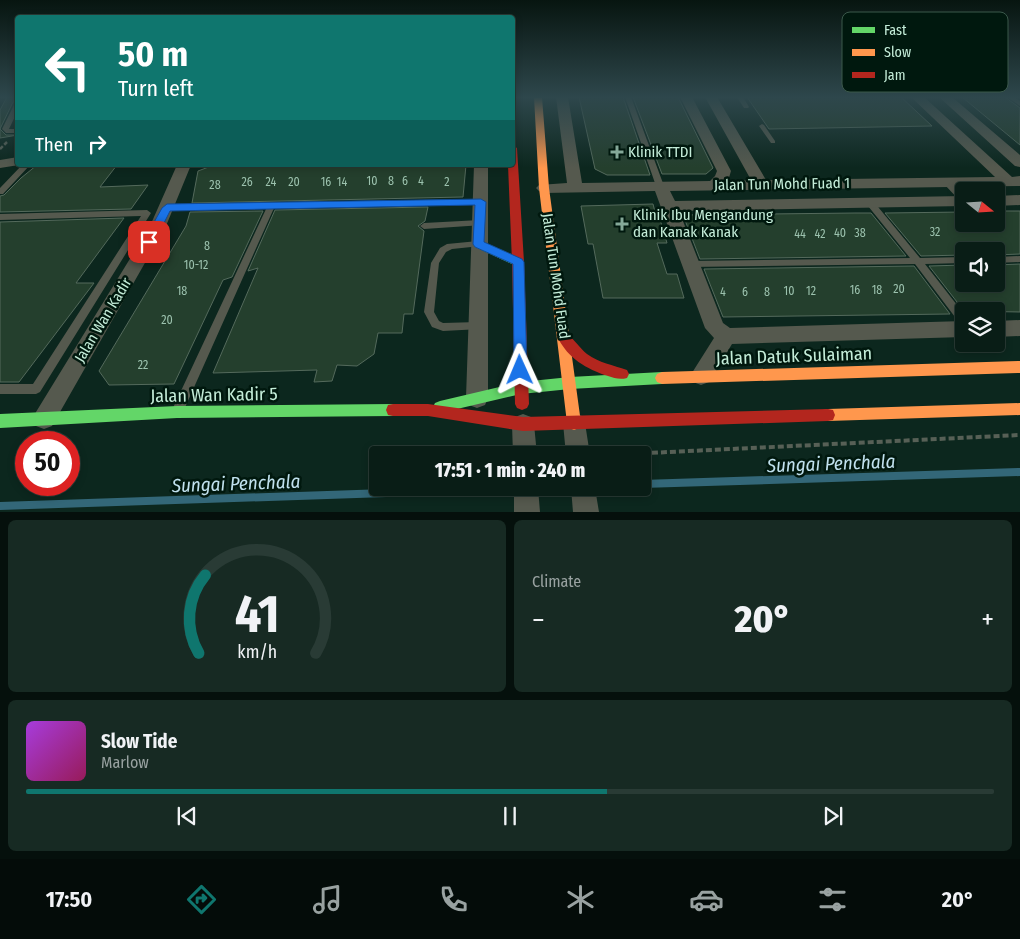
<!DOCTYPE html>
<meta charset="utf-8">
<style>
:root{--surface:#091d16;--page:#172a23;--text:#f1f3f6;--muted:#99a2a1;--line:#293b35;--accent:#0f766e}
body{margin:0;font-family:"Fira Sans Condensed",sans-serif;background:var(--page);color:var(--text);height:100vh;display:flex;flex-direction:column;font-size:19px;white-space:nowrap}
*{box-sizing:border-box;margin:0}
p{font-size:16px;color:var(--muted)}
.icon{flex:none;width:28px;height:28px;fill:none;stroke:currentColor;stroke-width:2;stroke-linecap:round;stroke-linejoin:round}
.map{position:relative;height:512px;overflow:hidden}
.panel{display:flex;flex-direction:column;gap:8px;padding:8px;background:#05100c;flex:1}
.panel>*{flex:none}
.top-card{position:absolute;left:15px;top:15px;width:500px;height:152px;border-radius:5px;box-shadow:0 2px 8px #0003,0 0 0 1px var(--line);background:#0f766e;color:#fff;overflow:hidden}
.needle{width:32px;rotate:108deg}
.fabs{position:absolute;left:955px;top:182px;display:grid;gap:10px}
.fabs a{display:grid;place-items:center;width:50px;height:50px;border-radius:5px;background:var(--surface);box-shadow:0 2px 8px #0003,0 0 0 1px var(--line);font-size:25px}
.speed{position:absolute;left:15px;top:431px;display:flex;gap:10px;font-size:25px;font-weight:700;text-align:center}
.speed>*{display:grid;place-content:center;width:65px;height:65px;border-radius:50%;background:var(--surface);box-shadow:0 2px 8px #0003,0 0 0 1px var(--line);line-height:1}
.speed .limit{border:8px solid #d22;background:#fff;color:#111}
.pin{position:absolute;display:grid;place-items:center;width:42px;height:42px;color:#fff;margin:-21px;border-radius:10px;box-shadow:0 2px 8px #0006}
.me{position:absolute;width:55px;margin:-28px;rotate:359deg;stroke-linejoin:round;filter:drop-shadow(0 0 4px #0008)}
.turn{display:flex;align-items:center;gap:18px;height:105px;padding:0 20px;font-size:22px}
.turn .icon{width:65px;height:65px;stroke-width:2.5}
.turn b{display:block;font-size:35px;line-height:42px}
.then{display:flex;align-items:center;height:48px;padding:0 20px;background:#0003;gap:10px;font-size:19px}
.big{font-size:38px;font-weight:800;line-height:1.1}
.panel .card{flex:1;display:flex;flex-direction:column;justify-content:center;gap:8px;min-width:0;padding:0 18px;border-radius:8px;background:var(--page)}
.panel .dial{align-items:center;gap:0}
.dial svg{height:130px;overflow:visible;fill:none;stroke:var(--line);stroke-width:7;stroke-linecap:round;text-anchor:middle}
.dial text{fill:var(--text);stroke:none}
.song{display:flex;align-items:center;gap:15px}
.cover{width:60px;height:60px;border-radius:8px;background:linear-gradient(135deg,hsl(280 70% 55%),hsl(330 70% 35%))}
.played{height:5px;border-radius:2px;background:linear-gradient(90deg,var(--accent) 60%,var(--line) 60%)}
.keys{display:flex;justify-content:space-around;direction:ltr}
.heat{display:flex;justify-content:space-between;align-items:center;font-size:28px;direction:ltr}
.panel .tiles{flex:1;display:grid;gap:8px;grid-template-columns:1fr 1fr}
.card:last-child{grid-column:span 2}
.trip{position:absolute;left:369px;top:446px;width:282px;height:50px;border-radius:5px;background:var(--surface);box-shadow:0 2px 8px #0003,0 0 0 1px var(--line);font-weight:800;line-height:50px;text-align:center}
.tab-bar{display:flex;height:80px;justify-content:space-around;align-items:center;background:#040c09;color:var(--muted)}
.tab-bar .icon{width:35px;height:35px}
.tab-bar .selected{color:var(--accent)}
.tab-bar b{font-size:22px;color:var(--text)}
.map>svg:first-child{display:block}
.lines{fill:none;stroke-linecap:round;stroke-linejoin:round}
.stream{stroke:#336778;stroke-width:8}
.building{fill:#243f2d;stroke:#546a5c}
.path-far1{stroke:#576056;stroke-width:2.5;stroke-dasharray:4 2;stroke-linecap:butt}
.path{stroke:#576056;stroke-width:4;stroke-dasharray:6 3;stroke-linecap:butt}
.lane{fill:#55594e;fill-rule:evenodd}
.street{fill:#55594e;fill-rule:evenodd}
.fast{fill:#63d668;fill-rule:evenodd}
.slow{fill:#ff974d;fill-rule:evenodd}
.jam{fill:#b3261e;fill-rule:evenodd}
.route{fill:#1a73e8;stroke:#114b97}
.poi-dot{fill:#84a898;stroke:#00180e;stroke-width:2}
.labels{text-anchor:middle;stroke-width:5;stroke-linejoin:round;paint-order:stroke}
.number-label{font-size:12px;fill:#9cc2ae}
.poi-label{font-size:15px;fill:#c4edd9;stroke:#00180e;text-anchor:start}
.street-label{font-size:15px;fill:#c4edd9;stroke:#00180e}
.near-street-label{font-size:18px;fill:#c4edd9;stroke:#00180e}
.near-water-label{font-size:19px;font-style:italic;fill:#c0e1ee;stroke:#00180e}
.key{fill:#00180e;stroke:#3b584b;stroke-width:1}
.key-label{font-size:14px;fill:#c4edd9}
</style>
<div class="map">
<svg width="1020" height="512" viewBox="0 0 1020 512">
<rect width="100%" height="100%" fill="#0c271e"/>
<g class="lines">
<path class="stream" d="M642,484L1020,472
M0,506L474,490"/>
</g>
<path class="building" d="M7,97H18V99L13,102L0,129L6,135H18L0,138V110Z
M579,97H623L650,175H607L595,169Z
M633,97H678L713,168L706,174H662Z
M747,97H901L932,126L769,129Z
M962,97H1005L1020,108V145Z
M37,165H117L100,187L148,185L131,209L0,212V196L4,195L21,178Z
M214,165H466L463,197L192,203L198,171Z
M653,204L656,216H659L667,243H657L667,274H677L684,298H603L593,244H588L581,206Z
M428,207L425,221L418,226L424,231L413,314H404L402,333H378L374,354L357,366L337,365L332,381L314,382L317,370L213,373L258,268L248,271L275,210Z
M263,211L232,277L223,280L174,384L109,385L99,371L186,226L190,212Z
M996,211H1020V254L996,255V251H964V255L921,256L885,213L964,212V224H996Z
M855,213H871L906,256L700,259L683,215Z
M124,218L76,283H94L19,382H0V222Z
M1020,264V312L964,311L929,266L964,265V284H996V265Z
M914,266L950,314L723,317L704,269Z"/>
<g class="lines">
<path class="path-far1" d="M0,149L7,142"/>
<path class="path" d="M607,455L1020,435"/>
<path class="lane" d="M625,97H631L664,186L663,188H657L656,186Z
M737,97H743L749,107L748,108H744Z
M1007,97H1014L1020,101V106Z
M18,101V110L9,129H18V133H6L2,129L15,103Z
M762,124L764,125L775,141V143H771L759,126Z
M22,165H30L3,194H0V188Z
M944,180H950L964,195V202H961L944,184L943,182Z
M481,200L485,202L484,204L274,208L183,412L179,413L175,412L173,408L266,209L167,211L163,208L164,206L272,202Z
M868,202H874L920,258L964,257V263L925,264L964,314V326L961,325L915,264L689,267L685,264L689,261L910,258L868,206L867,204Z
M147,210L151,213L40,392L36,394H0V384H33L141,216L0,220V214Z
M480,220L483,221L484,223L483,225L424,229L420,226L424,223Z
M478,241L481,242L482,244L481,246L452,249L446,252L439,263L434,312L439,321L443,323L478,322L481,323L483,326L481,329L443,331L432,327L424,312L431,263L440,248L447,244Z
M1020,256V262L996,263V257Z"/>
<path class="street" d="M556,97H568L582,183L710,181L715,176L717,171L680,97H692L731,171L728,181L751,180L705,97H717L766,180L995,177L911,97H924L1012,177L1020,176V186L670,191L675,201L964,196V206L679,211L723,323L730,328L964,321V337L732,344L709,382L701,385L693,382L690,376L714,338L705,328L655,191L544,193L539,191L536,188L539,185L567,183Z
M939,97H952L1020,155V167L1015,166Z
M18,157V165H19L0,168V160Z
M177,165H191L166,226L52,426L44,429L36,426L33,419L36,412L150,226Z
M474,165H488V398L485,405L477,408L469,405L466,398Z
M1020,195V205L996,206V196Z
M1020,320V336L996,337V321Z
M574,413L582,416L585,423L590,455H566L563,423L566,416Z
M523,414L531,417L534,424L537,455H513L512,424L515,417Z
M514,488H538L540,512H514Z
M571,488H595L599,512H573Z"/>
<path class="fast" d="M479,240L522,259L524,262L518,266L514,265L475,247L473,244Z
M662,372L667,374L669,378L667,382L662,384L570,389L521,394L440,413L435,411L433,407L435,403L440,401L521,382L570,377Z
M393,404L398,405L400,410L398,415L393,416L177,418L0,428V414L177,406Z"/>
<path class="slow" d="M534,97H542L549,188L581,423L579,428L574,430L569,428L567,423L539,188Z
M1020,361V373L662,384L657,382L655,378L657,374L662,372Z
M1020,403V415L828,421L823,420L821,415L823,410L828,409Z"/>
<path class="jam" d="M512,145L517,148L524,262L529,404L527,408L522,410L517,408L515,404L512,262L508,165H512Z
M564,333C573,336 579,348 587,354C599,363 613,365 627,370L629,374L627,378C620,380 614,378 608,376C586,369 568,358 558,338L559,334Z
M393,404H428L523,417L828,409L833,410L835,415L833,420L828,421L523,431L428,416H393L388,415L386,410L388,405Z"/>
</g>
<linearGradient id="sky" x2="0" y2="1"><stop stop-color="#071510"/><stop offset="0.58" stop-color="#2e474c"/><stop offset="1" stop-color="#2e474c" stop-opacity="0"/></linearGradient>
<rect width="1020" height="168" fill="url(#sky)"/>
<path class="route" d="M481,199L486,202L484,242L522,259L524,262L527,370L525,374L520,376L516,374L514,370L513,264L475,247L473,244L475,205L170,211L153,245H145L143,242L162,208L167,204Z"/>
<g class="poi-dot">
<path d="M614.5 144.5h5v5h5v5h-5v5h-5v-5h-5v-5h5z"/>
<path d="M619.5 216.5h5v5h5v5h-5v5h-5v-5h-5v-5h5z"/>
</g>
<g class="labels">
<g class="number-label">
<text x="372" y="185">10</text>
<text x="391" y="185">8</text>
<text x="405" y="185">6</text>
<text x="421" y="185">4</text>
<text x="247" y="186">26</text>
<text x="271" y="186">24</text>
<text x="294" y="186">20</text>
<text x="326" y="186">16</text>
<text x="342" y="186">14</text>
<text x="447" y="186">2</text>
<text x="215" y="189">28</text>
<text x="935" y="236">32</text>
<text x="840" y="237">40</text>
<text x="860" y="237">38</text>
<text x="800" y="238">44</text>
<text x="820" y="238">42</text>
<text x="207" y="250">8</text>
<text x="196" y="269">10-12</text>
<text x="899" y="293">20</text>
<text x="855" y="294">16</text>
<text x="877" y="294">18</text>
<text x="182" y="295">18</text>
<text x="789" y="295">10</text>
<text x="811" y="295">12</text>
<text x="723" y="296">4</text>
<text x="745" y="296">6</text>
<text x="767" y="296">8</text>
<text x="167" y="324">20</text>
<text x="143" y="369">22</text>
</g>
<g class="poi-label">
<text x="628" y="157">Klinik TTDI</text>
<text x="633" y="220">Klinik Ibu Mengandung<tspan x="633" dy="17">dan Kanak Kanak</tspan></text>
</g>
<g class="street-label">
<text transform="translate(782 184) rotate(-1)" y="5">Jalan Tun Mohd Fuad 1</text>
<text transform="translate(556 276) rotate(82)" y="5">Jalan Tun Mohd Fuad</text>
<text transform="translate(103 320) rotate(-59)" y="5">Jalan Wan Kadir</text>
</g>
<g class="near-street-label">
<text transform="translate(794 356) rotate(-2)" y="6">Jalan Datuk Sulaiman</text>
<text transform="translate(214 395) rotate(-1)" y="6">Jalan Wan Kadir 5</text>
</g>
<g class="near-water-label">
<text transform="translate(831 463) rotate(-2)" y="7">Sungai Penchala</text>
<text transform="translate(236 483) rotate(-2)" y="7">Sungai Penchala</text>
</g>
</g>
<rect x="842" y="12" width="166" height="80" rx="8" class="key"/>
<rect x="852" y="27" width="23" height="6" fill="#63d668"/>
<rect x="852" y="49" width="23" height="7" fill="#ff974d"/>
<rect x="852" y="72" width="23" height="6" fill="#b3261e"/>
<g class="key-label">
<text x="884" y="35">Fast</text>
<text x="884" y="57">Slow</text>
<text x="884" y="80">Jam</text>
</g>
</svg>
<div class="fabs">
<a><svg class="needle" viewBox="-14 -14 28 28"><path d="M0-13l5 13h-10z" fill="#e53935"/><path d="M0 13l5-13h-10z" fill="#99a2a1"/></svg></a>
<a><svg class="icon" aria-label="sound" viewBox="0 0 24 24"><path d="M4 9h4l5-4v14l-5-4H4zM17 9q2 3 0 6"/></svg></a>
<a><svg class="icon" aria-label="layers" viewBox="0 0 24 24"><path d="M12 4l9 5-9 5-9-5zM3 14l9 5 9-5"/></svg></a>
</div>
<div class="speed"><div class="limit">50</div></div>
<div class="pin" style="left:149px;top:242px;background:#d93025"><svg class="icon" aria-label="arrive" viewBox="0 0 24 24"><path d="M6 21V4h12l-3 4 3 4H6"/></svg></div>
<svg class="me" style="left:520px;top:370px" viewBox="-20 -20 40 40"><path d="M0-17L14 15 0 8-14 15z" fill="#1a73e8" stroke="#fff" stroke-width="4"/></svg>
<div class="trip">17:51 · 1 min · 240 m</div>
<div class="top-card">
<div class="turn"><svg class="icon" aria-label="left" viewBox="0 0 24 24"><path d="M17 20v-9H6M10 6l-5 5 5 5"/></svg><div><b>50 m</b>Turn left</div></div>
<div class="then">Then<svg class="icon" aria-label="right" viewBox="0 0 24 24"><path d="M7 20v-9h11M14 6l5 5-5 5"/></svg></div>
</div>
</div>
<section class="panel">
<div class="tiles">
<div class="card dial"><svg viewBox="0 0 100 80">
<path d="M14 69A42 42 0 1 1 86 69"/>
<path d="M14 69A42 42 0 0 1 18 21" stroke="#0f766e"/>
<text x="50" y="56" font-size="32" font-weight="700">41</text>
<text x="50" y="72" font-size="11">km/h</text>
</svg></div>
<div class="card"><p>Climate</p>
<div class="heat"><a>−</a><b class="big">20°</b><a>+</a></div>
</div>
<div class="card">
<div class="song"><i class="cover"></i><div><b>Slow Tide</b><p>Marlow</p></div></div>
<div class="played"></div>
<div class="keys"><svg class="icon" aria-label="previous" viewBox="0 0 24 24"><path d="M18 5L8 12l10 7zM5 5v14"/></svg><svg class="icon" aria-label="pause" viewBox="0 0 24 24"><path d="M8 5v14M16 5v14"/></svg><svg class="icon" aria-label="next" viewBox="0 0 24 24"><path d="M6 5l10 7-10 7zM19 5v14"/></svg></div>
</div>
</div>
</section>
<nav class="tab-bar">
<b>17:50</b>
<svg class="icon selected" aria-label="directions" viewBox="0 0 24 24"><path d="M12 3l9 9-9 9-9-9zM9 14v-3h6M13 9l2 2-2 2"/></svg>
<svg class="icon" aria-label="music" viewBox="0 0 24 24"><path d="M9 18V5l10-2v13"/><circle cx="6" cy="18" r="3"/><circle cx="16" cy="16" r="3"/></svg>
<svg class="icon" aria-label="phone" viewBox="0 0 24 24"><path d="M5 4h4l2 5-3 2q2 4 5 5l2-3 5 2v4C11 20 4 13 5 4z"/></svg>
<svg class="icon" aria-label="climate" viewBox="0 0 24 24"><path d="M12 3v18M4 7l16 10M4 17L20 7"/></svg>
<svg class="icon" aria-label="car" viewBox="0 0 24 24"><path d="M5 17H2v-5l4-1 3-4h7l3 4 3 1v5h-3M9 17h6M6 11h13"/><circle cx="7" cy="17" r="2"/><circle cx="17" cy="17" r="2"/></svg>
<svg class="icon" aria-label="filters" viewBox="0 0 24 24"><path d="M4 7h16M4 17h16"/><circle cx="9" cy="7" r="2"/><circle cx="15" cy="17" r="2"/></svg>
<b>20°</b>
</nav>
